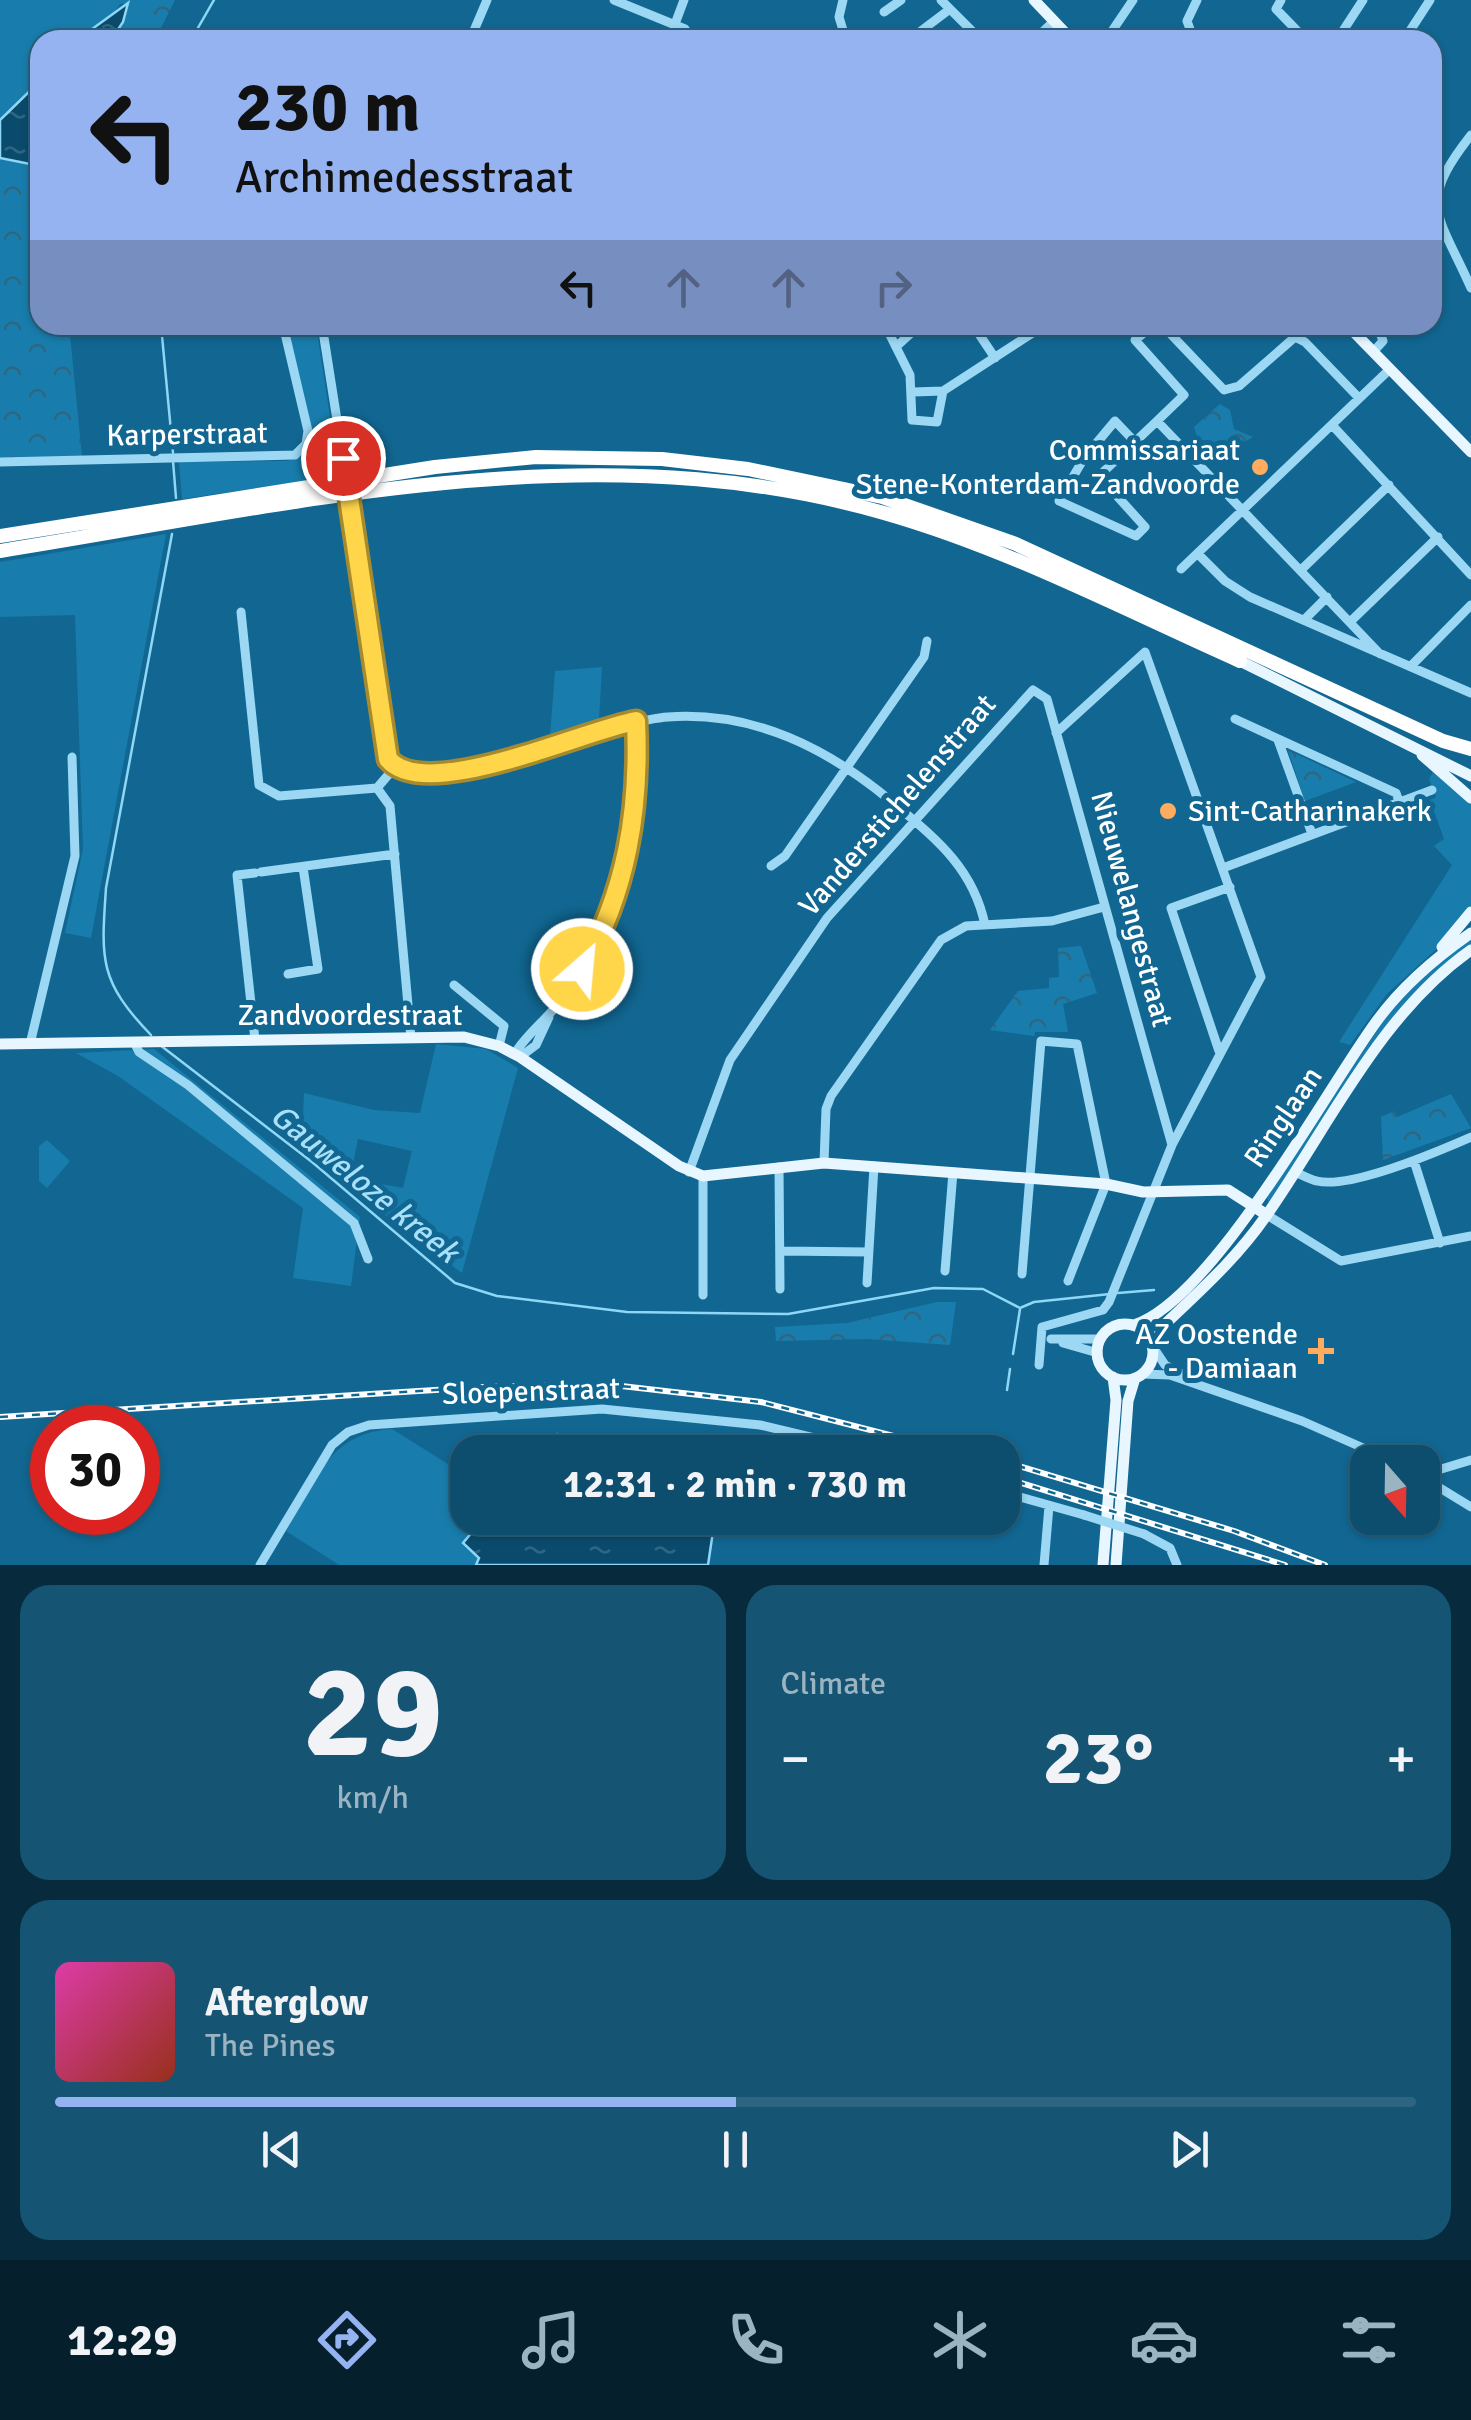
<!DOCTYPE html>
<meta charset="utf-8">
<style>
:root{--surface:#0d4d6e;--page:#165473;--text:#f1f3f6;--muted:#9ab4c2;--line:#2d6481;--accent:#95b2f1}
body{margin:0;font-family:Signika,sans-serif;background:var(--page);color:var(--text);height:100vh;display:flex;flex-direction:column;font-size:38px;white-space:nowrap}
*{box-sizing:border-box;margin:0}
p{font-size:32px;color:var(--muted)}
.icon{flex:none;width:55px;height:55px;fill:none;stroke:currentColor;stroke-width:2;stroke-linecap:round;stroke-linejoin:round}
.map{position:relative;height:1565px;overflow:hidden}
.sheet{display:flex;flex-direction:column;gap:20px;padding:20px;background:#072a3c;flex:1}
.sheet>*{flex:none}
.guide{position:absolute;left:30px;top:30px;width:1412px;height:305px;border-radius:30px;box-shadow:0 2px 8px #0004,0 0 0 2px var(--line);background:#95b2f1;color:#111;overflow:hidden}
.needle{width:65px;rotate:160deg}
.buttons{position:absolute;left:1350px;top:1445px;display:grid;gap:20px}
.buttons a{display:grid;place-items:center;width:90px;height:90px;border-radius:20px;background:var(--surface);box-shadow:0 2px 8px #0004,0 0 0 2px var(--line);font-size:50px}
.speed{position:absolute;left:30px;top:1405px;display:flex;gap:20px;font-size:50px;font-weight:700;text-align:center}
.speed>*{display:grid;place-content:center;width:130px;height:130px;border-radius:50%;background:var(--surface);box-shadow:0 2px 8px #0004,0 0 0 2px var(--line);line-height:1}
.speed .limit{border:15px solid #d22;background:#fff;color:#111}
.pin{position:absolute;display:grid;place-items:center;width:85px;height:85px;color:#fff;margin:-42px;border:5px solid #fff;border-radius:50%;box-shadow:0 2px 10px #0007}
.me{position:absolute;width:110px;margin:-55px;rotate:27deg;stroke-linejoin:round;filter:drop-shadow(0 0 8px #0008)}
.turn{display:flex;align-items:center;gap:35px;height:210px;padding:0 40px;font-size:45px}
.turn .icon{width:130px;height:130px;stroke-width:2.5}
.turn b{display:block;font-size:70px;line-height:85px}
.lanes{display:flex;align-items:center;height:95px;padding:0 40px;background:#0003;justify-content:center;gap:50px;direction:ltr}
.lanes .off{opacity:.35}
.big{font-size:75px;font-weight:800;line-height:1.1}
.sheet .widget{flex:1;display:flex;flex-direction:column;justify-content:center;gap:15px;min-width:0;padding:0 35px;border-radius:30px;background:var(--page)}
.sheet .dial{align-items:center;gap:0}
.dial b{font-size:130px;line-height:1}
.song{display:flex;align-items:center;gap:30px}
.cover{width:120px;height:120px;border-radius:15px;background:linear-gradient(135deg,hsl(320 70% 55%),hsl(10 70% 35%))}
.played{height:10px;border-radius:5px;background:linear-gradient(90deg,var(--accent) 50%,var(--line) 50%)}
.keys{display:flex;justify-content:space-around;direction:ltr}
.heat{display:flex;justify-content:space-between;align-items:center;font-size:55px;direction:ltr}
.sheet .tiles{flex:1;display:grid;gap:20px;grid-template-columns:1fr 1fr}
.widget:last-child{grid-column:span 2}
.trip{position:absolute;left:450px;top:1435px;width:570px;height:100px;border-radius:30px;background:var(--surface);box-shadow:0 2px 8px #0004,0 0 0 2px var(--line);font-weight:800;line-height:100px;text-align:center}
.dock{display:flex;height:160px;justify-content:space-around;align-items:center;background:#051f2c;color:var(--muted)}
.dock .icon{width:70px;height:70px}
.dock .selected{color:var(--accent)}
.dock b{font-size:45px;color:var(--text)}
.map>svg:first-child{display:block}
.green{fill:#187dac;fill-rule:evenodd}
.forest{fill:url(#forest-crowns)}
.water{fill:url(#water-ripples);stroke:#8ed7f6;stroke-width:2.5}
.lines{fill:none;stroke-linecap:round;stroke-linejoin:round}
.stream{stroke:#8ed7f6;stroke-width:2.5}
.minor{stroke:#9cd7f3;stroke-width:9}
.major{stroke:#e8f6ff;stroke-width:11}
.highway{stroke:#fff;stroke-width:14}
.rail-casing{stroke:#fff;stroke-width:6}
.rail{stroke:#116792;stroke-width:2.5;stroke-dasharray:8;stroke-linecap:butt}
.minor-bridge{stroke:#9cd7f3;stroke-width:9}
.route-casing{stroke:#a68a30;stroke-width:25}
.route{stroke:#ffd54a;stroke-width:18}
.poi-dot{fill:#ffac5e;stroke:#116792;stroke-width:4}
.labels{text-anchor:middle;stroke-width:10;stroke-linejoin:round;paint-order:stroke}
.street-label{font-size:30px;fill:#fff;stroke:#116792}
.poi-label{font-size:30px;fill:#fff;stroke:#116792;text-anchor:end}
.water-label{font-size:32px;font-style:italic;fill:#a8e0fa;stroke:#116792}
</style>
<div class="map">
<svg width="1471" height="1565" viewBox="0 0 1471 1565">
<defs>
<pattern id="forest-crowns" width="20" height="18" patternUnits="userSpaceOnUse" patternTransform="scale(2.5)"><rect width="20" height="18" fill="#187dac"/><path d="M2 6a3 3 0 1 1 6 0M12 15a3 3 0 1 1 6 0" fill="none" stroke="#2f6781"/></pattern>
<pattern id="water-ripples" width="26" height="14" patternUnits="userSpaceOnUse" patternTransform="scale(2.5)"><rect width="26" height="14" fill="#0a4b6d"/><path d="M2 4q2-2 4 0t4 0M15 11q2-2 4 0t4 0" fill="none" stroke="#2f6683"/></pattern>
</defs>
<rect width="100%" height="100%" fill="#116792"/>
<path class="green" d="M0,0H118L120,4C102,34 72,40 40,40V81L0,120Z
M286,325H316L339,476L182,499L179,462L287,461L300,457L308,447Z
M166,534L91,938L65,933L83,849L75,615L0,617V562Z
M602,667L599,719L550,735L555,671Z
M1433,772L1471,802V905L1443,943L1387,994L1350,1045L1339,1042L1452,865L1434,846L1444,839L1430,800L1436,797L1429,779Z
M1471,938V946L1423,984L1269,1203L1266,1196L1386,1017L1422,977Z
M436,1044L486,1049L518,1068L462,1273L395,1224L302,1140L304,1093L374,1110L420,1113ZM358,1139L412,1151L403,1188L365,1181L352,1169Z
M154,1049L360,1217L351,1286L293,1278L303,1208L118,1076L76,1053Z
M47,1140L70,1161L47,1188L39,1181V1146Z
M392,1429L467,1476L468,1518H484L463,1543L480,1558L476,1565H339L286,1531C315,1482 328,1433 392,1429Z"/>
<path class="forest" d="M118,0H175L155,40H111L123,22L127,3L120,4Z
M0,158L40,166V325H69L82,457L0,459Z
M1220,404L1230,410L1234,429L1253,437L1218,457L1211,444L1197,437L1194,427Z
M1288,750L1356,782L1305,801Z
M1081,946L1097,993L1063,1004L1068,1032H1035L1034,1036L990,1030L1018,991L1049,988V978L1059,977L1058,948Z
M1451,1094L1471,1128L1383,1160L1381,1117L1394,1111L1397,1117Z
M937,1302H956L950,1345L868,1339L776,1341L775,1327L847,1323Z"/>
<path class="water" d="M128,3L123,22L111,40H77Z
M40,81V166L0,158V120Z
M557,1434L567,1436L663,1452H537Z
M484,1518H715L708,1565H476L479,1558L463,1543Z"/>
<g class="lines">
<path class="stream" d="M191,40L214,0
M161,325L173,453
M173,461L176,498
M151,1035C99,981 101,960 106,888L172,534
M160,1045L312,1162L455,1283L497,1296L627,1312L788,1314L934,1288L983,1289L1020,1308L1034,1302L1110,1294
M1118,1293L1154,1290
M1013,1354L1020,1309
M1007,1390L1010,1369"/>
<path class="minor" d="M614,0L685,29L694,40
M843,0L839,17L846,40
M941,0L981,40
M1281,0L1276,9L1306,40
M884,12L901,0
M675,24L684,0
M470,40L487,0
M909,40L950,9
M1034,40L1054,21
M1106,40L1133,0
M1194,40L1187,21L1197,0
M1337,40L1363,0
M1404,40L1430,0
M1471,135C1416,205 1438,213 1471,288
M322,325L343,458
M885,325L910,375L912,420L937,422L943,391L913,392
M973,325L995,358
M1154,325L1135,340L1184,395L1157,421L1380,654
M1162,325L1224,390L1239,386L1295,337L1305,342L1359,398
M898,345L920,325
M1373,352L1383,341L1377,325
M943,391L1045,325
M1332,425L1471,575
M1135,442L1115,421L1084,458L1059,501L1136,536L1145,527L1099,476L1157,421
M0,462L295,455L306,444L308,431L283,325
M353,519L383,730L388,759L395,767
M1198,554L1225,581L1250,597L1471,693
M1181,569L1390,369
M1301,570L1389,485
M241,612L259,785L279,796L377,788
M1304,620L1327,597
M1351,621L1438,537
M1411,666L1471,605
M1235,719L1396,793L1399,801
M1278,740L1312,834
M395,767C440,797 606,721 668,717C754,711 827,748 891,801C935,838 973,867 985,925
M377,788L390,806L411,1038
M377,788L395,767
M771,866L785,856L924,657L927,641
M1223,868L1432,790
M261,872L395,854
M255,873L237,875L255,1040
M288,974L318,969L303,867
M454,985L504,1026L499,1046
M134,1042L139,1052L188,1085L354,1223L368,1259
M30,1044L75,856L72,757
M1219,1051L1171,908L1230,887
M520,1057L517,1050C531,1030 549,1017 563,998C622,914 640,823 636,721
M520,1057L536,1045L549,1017
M1414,1161L1440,1243
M824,1163L826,1109L831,1096L941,940L966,926L1052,921L1104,907
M779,1167L780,1289
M689,1172L730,1060L827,918L1033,690L1047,699L1172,1145
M1295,1172C1302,1175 1310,1180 1317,1181C1350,1189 1439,1151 1471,1137
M703,1176V1295
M1267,1215L1341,1261L1471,1236
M781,1251L869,1252
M945,1271L953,1172
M1022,1274L1041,1041L1077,1044L1106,1184L1068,1281
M867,1283L874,1166
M1051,1339H1101
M1063,1343L1098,1353
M1153,1347L1165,1365L1182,1374
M1039,1365L1042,1327L1103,1310L1109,1302L1172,1145L1261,977L1145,652L1056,733
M1142,1374L1170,1375L1302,1421L1395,1462
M1422,1477L1471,1507
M1429,1481L1438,1470L1471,1460
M1002,1492L1084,1515
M1144,1534L1170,1548L1177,1565
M260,1565L332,1445L348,1432L369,1425L602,1409L760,1425L873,1452
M1044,1565L1049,1506"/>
<path class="major" d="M1034,0L1072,40
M1347,325L1471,452
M1240,661L1471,776
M1422,755L1471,798
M1442,947L1471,912
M0,1044L464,1037L499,1046L520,1057L679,1166L703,1176L824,1163L1106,1184L1143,1192L1228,1190L1267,1215
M1097 1352a28 28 0 1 1 56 0a28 28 0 1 1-56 0Z
M1134,1325C1212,1300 1325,1092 1376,1022C1402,986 1435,958 1471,933
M1152,1342L1156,1333C1195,1295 1234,1262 1266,1216C1329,1126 1380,1014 1471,950
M1103,1565L1116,1400L1113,1377
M1116,1565L1128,1401L1135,1378"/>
<path class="highway" d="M0,536L435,467L536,457L662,459L748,469L882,497L1016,544L1443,741L1471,749
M0,551C291,505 592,429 884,513C1007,548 1123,609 1240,661"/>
<g class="rail-casing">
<path id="rail" d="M0,1417L483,1387L604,1384L761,1402L956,1452
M1002,1461L1234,1531L1325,1565
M1002,1477L1285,1565"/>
</g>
<use href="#rail" class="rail"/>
<path class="minor-bridge" d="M343,458L353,519
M1084,1515L1144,1534"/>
</g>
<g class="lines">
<g class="route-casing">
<path id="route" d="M343,458L388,759C425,804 584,730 636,721C640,809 627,892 582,969"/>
</g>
<use href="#route" class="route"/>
</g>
<g class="poi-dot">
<circle cx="1260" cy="467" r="10"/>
<circle cx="1168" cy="811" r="10"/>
<path d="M1316 1336h10v10h10v10h-10v10h-10v-10h-10v-10h10z"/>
</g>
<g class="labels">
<g class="street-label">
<text transform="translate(187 434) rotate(-1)" y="10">Karperstraat</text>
<text transform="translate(897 805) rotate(-49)" y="10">Vanderstichelenstraat</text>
<text transform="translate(1132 909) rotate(75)" y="10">Nieuwelangestraat</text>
<text x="350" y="1025">Zandvoordestraat</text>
<text transform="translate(1283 1117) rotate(-56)" y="10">Ringlaan</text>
<text transform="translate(531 1391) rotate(-2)" y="10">Sloepenstraat</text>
</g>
<g class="poi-label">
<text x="1240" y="460">Commissariaat<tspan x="1240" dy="34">Stene-Konterdam-Zandvoorde</tspan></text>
<text x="1188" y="821" text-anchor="start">Sint-Catharinakerk</text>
<text x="1298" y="1344">AZ Oostende<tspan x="1298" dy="34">- Damiaan</tspan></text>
</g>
<g class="water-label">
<text transform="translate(365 1183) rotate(39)" y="11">Gauweloze kreek</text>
</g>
</g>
</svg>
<div class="buttons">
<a><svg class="needle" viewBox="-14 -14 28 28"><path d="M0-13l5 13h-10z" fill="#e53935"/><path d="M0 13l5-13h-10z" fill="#9ab4c2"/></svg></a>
</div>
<div class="speed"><div class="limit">30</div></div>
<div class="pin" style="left:343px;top:458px;background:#d93025"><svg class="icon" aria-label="arrive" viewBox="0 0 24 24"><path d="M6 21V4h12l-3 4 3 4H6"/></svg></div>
<svg class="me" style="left:582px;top:969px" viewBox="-20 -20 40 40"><circle r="17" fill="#ffd54a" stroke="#fff" stroke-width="3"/><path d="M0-11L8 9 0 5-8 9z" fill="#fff"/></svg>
<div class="trip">12:31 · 2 min · 730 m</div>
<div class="guide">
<div class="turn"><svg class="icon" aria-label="left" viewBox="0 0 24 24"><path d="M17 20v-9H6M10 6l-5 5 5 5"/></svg><div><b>230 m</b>Archimedesstraat</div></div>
<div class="lanes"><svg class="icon" aria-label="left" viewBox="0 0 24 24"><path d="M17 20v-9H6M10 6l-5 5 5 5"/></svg><svg class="icon off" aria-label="ahead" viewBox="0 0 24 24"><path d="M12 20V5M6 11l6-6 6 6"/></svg><svg class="icon off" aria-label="ahead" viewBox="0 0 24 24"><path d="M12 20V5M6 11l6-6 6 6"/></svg><svg class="icon off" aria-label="right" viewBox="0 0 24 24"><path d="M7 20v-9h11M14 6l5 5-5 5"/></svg></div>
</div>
</div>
<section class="sheet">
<div class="tiles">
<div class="widget dial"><b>29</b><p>km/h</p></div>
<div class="widget"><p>Climate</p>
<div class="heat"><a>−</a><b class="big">23°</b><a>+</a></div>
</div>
<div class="widget">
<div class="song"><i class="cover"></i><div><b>Afterglow</b><p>The Pines</p></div></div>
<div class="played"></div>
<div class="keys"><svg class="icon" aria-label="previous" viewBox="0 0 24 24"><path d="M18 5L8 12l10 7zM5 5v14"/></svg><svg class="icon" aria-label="pause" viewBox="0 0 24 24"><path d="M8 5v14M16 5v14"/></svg><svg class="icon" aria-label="next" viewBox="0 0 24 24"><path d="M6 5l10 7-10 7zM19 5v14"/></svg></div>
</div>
</div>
</section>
<nav class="dock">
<b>12:29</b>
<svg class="icon selected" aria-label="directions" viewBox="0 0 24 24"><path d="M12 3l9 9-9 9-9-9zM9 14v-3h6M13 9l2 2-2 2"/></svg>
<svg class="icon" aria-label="music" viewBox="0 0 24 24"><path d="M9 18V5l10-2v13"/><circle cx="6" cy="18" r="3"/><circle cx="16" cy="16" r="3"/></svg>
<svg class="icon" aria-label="phone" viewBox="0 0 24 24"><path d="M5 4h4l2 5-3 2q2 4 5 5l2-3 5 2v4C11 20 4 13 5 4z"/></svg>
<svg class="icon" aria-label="climate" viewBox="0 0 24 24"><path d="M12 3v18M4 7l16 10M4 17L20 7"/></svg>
<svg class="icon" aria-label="car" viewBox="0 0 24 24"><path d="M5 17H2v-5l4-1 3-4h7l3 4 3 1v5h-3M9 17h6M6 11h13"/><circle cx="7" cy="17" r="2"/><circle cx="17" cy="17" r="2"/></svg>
<svg class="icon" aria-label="filters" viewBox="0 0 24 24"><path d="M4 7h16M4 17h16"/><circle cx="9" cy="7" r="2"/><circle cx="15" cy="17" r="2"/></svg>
</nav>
